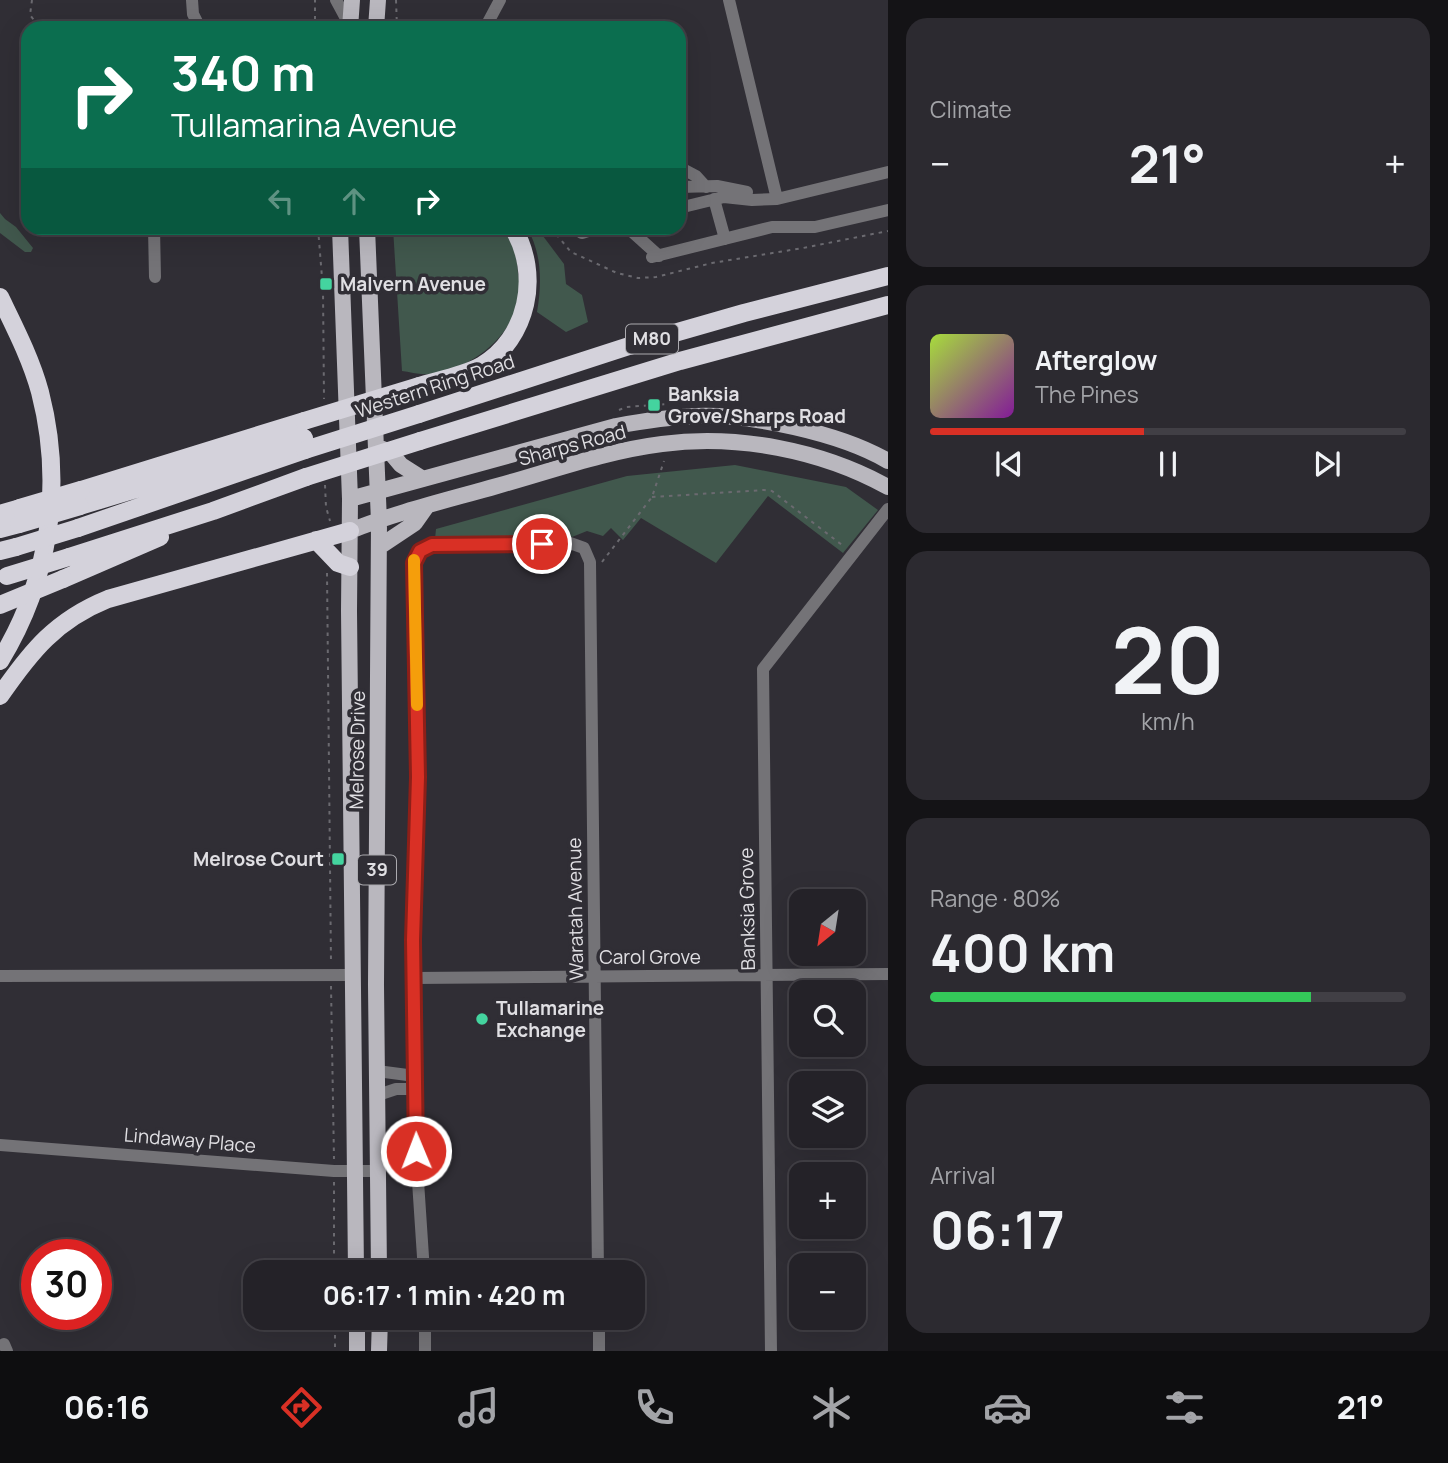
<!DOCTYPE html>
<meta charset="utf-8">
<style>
:root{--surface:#242228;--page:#2c2a30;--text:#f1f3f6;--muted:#a3a4a8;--line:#413f45;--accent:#d93025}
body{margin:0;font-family:Manrope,sans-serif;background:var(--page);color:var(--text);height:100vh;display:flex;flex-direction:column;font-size:26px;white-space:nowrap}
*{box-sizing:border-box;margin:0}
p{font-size:23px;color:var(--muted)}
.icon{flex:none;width:38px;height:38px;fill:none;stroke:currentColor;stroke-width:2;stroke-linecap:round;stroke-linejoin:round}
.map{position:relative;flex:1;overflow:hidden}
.details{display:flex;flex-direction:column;gap:18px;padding:18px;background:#141316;width:560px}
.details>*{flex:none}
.hud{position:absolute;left:21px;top:21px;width:665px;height:214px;border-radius:21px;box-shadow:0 7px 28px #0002,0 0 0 2px var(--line);background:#0b6e4f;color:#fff;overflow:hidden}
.needle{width:46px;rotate:210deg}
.fabs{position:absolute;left:789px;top:889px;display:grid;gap:14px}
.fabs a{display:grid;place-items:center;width:77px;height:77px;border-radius:14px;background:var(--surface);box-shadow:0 7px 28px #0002,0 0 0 2px var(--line);font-size:35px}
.speed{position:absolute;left:21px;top:1239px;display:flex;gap:14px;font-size:35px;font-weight:700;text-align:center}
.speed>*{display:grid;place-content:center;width:91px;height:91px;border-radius:50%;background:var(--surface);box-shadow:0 7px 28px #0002,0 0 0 2px var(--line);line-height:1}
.speed .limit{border:10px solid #d22;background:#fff;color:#111}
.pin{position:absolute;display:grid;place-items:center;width:60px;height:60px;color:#fff;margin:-30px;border:4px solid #fff;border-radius:50%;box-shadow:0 2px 7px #0007}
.me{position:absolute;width:77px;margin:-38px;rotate:359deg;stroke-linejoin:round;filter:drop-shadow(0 0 5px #0008)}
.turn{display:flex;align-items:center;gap:24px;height:147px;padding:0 35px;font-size:32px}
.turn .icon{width:91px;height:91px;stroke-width:2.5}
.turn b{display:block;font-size:49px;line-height:60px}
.lanes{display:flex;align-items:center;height:66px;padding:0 35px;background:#0003;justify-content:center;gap:35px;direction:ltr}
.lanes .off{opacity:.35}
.big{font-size:52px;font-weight:700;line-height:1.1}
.details .widget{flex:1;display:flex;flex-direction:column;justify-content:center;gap:10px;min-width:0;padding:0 24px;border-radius:21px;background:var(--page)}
.details .dial{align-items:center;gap:0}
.dial b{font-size:91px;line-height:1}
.song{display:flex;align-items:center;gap:21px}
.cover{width:84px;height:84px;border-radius:10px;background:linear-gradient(135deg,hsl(80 70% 55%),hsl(290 70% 35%))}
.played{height:7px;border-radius:4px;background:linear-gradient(90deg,var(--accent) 45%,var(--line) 45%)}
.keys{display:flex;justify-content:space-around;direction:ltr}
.heat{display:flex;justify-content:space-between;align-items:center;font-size:38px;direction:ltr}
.charge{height:10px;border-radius:5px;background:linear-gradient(90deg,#34c759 80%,var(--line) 0)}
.trip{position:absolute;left:243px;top:1260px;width:402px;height:70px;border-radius:21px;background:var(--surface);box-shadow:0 7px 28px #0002,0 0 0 2px var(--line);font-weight:700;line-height:70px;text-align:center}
.tab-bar{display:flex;height:112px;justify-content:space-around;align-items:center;background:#0e0e10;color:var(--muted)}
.tab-bar .icon{width:49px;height:49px}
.tab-bar .current{color:var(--accent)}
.tab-bar b{font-size:32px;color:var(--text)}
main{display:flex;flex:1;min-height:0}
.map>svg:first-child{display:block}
.green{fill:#41584d}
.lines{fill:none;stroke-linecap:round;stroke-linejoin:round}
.path{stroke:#6b6a70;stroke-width:2;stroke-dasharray:3.5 5;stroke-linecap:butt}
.minor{stroke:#747377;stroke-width:12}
.major{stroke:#b9b7be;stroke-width:16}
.highway{stroke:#d4d2db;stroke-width:18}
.highway-bridge{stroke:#d4d2db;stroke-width:18}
.route-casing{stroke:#8d1f18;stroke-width:18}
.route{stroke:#d93025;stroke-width:12}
.slow{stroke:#f59e0b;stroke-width:12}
.poi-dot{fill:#44d49f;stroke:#302e35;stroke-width:2.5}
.labels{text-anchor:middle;stroke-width:7;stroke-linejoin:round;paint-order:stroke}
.shield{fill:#302e35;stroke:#abaaaf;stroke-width:2}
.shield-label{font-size:18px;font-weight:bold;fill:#e0dfe3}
.poi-label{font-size:19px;font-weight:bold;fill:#e0dfe3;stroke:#302e35;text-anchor:start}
.street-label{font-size:19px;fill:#e0dfe3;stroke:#302e35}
</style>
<main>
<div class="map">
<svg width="888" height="1351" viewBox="0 0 888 1351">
<rect width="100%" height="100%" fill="#302e35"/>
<path class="green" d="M0,213L5,219L16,227L33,248L31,252H25L0,233Z
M393,228H504C514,242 517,256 518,273C519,279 521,288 520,294C514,337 469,371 429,374C420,375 410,372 402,371Z
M527,228H537L564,264L566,284L582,295L588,322L566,332L537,312C542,284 542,253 527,228Z
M735,465L846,487L878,510L843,553L768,496L716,563L641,518L623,540L611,528L603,536L587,531L572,537L435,539L436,529L627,476Z"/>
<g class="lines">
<path class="path" d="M32,0L30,15L40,28
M396,0L397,28
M315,28V0
M318,228L323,290L324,399
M551,228L571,252L617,273L638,278L656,277L712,263L803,248L888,231
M619,410L626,407L668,404
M325,485L326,507L330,521
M652,497L764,490L772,491L842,545
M602,562L652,497L664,461
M327,573L331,963
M331,986L334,1159
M334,1182V1272
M335,1318V1351"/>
<path class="minor" d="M192,0L193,14L200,28
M336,0L350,26
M729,0L777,199
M485,28L500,0
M679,167L696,176L706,187
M679,187L717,186L747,192
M714,199L725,239
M679,208L724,197L752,200L777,199L888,172
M154,228L155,277
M575,228L582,233L597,228
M628,228L659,256
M652,257L772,227H815L888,210
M0,976L353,975
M413,978L888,974
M377,1071L415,1076
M378,1095L396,1089H415
M0,1145L334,1171H378
M424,1272L416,1151L413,978L418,777L413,563L420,551L432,545L570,543L584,548L590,562L598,1272
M425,1318V1351
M599,1318V1351
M4,1344L7,1351
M771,1351L763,669L888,509"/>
<path class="major" d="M350,28L352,0
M376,28L378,0
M340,228L350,499L349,611L356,1272
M367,228L379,522L376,985L379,1272
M380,448L390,452L401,465L423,479
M350,499L616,426C643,421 669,417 696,416C751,414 840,433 888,461
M350,531C397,512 448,500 497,486C551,471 606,451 662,444C737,434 821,450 888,487
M379,547L415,523L427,506
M357,1318V1351
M379,1351L380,1318"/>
<path class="highway" d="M0,297C15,328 31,359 40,392C64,485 50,579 0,661
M419,386C439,380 462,376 481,366C528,339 541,274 513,228
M419,414L629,346L744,313L888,276
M420,441L680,361L888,305
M81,490L304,421
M80,506L304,438
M0,514L20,508
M78,528L305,450
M0,529L19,524
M316,540L338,563L350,567
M0,551L16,547
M69,557L213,511L306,477
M63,579L160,537
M0,696C31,651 56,620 108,599L350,531"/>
<path class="highway-bridge" d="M304,421L419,386
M305,450L419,414
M306,477L420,441
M20,508L81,490
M19,524L80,506
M16,547L78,528
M7,576L69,557
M0,605L63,579"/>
</g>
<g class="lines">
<g class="route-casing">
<path id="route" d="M416,1151L413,940L418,777L414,563L420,551L432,545L542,544"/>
</g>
<use href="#route" class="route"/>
<path class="slow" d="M414,560L417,705"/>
</g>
<g class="poi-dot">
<rect x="319" y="277" width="14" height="14" rx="3.5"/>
<rect x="647" y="398" width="14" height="14" rx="3.5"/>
<rect x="331" y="852" width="14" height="14" rx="3.5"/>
<circle cx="482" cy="1019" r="7"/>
</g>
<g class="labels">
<g class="shield">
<rect x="626" y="324.5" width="52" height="29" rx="5"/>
<rect x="358" y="855.5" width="38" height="29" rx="5"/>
</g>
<g class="shield-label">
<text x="652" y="345">M80</text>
<text x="377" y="876">39</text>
</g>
<g class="poi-label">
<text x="340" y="291">Malvern Avenue</text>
<text x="668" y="401">Banksia<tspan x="668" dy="22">Grove/Sharps Road</tspan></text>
<text x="324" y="866" text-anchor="end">Melrose Court</text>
<text x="496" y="1015">Tullamarine<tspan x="496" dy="22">Exchange</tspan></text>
</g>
<g class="street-label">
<text transform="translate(435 386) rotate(-18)" y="7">Western Ring Road</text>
<text transform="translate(572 445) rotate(-15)" y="7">Sharps Road</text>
<text transform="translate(357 750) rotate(-89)" y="7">Melrose Drive</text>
<text transform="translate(575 909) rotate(-91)" y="7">Waratah Avenue</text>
<text transform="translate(747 909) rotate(-91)" y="7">Banksia Grove</text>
<text x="650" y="964">Carol Grove</text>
<text transform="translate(190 1140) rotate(5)" y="7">Lindaway Place</text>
</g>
</g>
</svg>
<div class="fabs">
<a><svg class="needle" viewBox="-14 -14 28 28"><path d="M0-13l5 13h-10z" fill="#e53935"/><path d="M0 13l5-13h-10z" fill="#a3a4a8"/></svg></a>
<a><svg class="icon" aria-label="search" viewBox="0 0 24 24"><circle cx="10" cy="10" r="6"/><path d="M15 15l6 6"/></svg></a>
<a><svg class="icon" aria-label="layers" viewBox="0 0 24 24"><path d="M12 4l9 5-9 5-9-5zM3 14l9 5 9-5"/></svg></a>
<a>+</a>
<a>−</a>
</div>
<div class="speed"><div class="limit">30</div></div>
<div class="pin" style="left:542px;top:544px;background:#d93025"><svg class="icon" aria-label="arrive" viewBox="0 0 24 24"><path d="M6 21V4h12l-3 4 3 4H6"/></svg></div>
<svg class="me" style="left:416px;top:1151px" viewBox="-20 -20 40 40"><circle r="17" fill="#d93025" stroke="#fff" stroke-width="3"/><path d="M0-11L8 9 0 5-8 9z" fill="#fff"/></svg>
<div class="trip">06:17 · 1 min · 420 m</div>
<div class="hud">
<div class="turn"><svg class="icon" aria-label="right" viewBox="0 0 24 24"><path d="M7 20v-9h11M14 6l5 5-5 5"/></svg><div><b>340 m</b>Tullamarina Avenue</div></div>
<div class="lanes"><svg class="icon off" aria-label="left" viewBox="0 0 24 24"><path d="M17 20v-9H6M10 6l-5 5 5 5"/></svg><svg class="icon off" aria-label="ahead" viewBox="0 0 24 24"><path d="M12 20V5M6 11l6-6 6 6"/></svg><svg class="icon" aria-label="right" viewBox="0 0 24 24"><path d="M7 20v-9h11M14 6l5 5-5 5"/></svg></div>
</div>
</div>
<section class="details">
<div class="widget"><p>Climate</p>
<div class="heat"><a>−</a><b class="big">21°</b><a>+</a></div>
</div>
<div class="widget">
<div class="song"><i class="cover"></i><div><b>Afterglow</b><p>The Pines</p></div></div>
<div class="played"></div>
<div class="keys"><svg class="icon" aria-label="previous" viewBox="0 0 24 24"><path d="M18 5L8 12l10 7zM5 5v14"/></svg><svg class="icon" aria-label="pause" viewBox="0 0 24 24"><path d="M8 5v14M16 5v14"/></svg><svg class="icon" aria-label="next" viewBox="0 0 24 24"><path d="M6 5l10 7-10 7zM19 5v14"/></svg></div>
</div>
<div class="widget dial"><b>20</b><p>km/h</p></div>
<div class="widget"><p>Range · 80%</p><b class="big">400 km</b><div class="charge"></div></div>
<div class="widget"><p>Arrival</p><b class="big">06:17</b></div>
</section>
</main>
<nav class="tab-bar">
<b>06:16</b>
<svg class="icon current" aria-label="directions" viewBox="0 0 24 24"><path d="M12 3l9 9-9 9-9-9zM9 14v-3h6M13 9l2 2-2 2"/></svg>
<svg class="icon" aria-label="music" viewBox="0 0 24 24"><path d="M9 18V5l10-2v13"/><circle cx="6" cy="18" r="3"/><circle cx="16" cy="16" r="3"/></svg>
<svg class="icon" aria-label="phone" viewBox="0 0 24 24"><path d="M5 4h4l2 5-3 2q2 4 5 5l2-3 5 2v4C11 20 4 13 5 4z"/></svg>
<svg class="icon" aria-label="climate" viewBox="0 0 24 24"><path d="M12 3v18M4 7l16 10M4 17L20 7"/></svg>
<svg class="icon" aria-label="car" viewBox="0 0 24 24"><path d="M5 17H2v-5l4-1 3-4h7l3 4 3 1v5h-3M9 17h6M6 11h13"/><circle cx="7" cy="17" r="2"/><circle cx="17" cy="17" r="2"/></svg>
<svg class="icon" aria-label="filters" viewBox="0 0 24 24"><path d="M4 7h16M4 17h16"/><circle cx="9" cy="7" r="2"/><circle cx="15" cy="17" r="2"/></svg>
<b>21°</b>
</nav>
